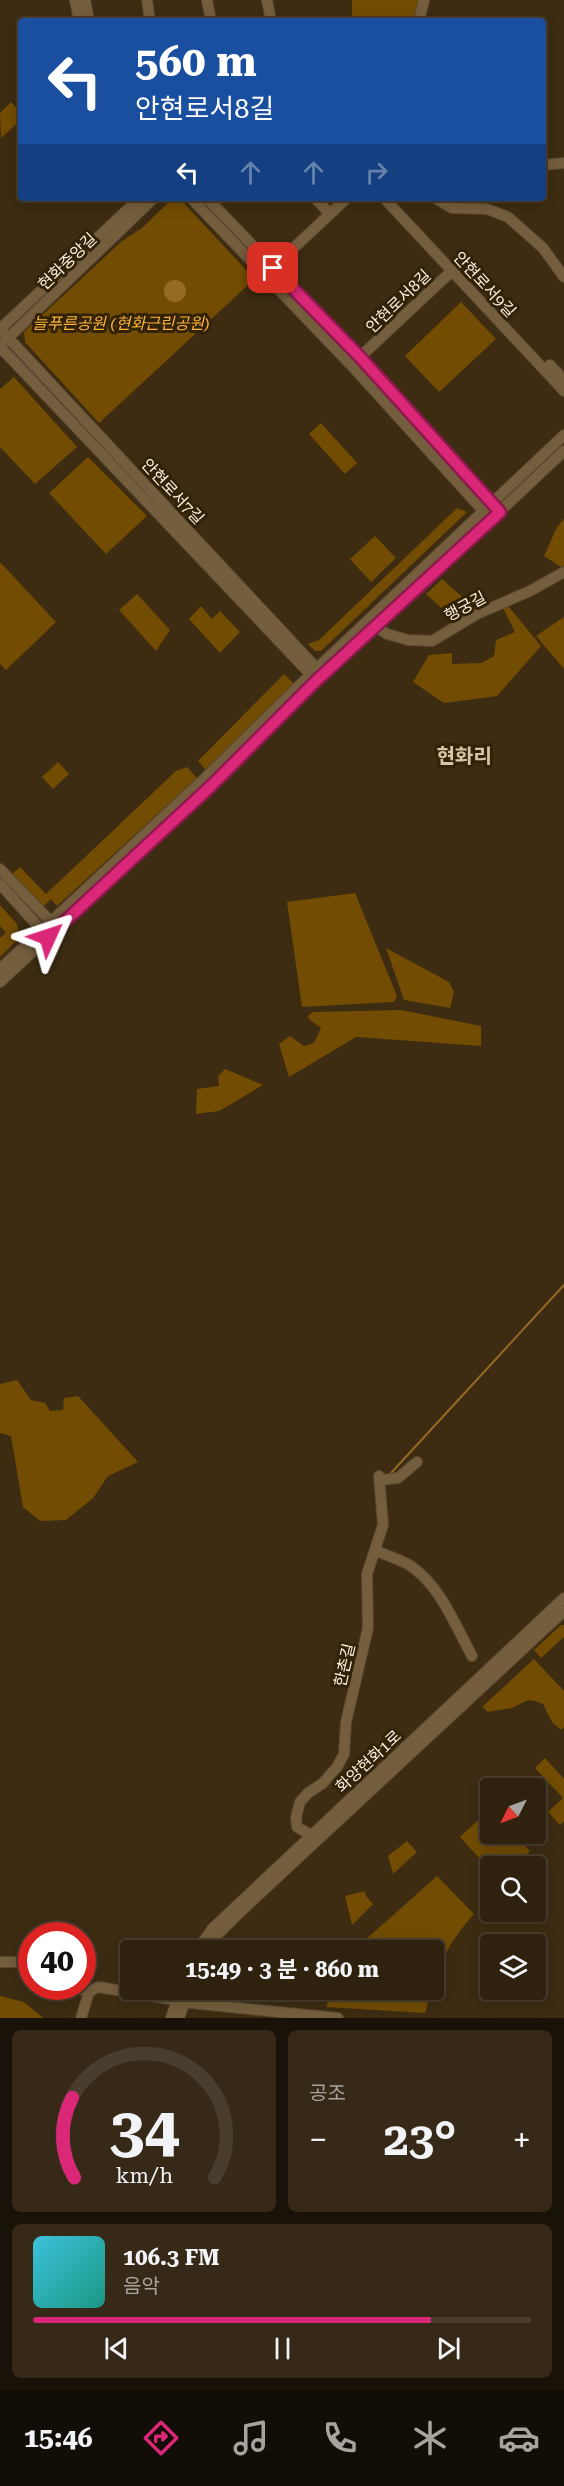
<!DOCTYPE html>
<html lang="ko">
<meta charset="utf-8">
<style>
:root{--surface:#2e210e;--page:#362917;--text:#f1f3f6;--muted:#a7a39e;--line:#493e2e;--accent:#db2777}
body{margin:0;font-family:"Roboto Serif","Noto Sans KR",serif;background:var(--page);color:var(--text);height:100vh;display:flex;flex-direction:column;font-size:22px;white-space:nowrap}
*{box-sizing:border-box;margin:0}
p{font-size:20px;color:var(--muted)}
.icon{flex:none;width:33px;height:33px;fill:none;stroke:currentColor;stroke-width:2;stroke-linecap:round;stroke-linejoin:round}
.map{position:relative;height:2018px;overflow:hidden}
.side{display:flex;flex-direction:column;gap:12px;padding:12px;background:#191208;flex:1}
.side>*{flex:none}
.banner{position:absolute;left:18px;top:18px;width:528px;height:183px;border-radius:6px;box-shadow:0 3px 15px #0003,0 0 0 2px var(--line);background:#1a4fa0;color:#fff;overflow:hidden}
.needle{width:39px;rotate:228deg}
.controls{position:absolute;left:480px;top:1778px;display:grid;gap:12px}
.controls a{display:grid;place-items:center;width:66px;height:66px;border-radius:6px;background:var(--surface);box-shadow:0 3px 15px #0003,0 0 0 2px var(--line);font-size:30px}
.speed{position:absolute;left:18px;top:1922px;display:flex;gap:12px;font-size:30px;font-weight:700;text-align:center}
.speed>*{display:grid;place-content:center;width:78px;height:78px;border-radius:50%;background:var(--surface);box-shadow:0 3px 15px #0003,0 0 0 2px var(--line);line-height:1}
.speed .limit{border:9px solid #d22;background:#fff;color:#111}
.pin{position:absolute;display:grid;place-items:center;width:51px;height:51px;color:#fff;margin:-26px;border-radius:12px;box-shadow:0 3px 9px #0006}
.me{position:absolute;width:66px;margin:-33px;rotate:48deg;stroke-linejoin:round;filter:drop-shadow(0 0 4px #0008)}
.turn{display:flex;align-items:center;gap:21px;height:126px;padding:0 18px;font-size:27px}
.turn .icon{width:78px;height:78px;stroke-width:2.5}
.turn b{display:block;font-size:42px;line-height:51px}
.lanes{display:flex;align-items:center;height:57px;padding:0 18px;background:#0003;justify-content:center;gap:30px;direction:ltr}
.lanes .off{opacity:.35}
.big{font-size:45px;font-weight:700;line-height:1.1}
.side .widget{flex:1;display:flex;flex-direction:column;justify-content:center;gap:9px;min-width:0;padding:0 21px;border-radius:9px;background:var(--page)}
.side .dial{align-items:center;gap:0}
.dial svg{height:156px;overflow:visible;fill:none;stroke:var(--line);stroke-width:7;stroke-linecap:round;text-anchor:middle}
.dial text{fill:var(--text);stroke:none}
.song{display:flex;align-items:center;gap:18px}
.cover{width:72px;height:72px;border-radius:9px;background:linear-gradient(135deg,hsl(190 70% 55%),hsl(170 70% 35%))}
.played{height:6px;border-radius:3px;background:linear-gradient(90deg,var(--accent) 80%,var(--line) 80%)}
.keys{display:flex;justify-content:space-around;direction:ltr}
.heat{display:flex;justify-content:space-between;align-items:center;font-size:33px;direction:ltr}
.side .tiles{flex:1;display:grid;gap:12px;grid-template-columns:1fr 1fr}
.widget:last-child{grid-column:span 2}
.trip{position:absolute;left:120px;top:1940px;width:324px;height:60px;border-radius:6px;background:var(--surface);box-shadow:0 3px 15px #0003,0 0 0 2px var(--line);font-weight:700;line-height:60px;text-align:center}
.menu{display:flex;height:96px;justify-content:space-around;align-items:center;background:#120d06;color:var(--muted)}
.menu .icon{width:42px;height:42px}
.menu .current{color:var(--accent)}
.menu b{font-size:27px;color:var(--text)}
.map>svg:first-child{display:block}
.green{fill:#724c02}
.water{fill:#946a24}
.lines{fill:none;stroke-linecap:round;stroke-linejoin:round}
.stream{stroke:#946a24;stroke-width:2}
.minor-casing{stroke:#58482f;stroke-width:12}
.minor{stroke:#755e3d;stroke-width:10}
.route-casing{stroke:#8e194d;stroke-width:15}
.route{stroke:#db2777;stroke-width:10}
.labels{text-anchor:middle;stroke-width:6;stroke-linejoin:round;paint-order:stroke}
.street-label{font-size:16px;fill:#fcf1e2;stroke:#322208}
.park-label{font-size:16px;font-style:italic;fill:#fcb337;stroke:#322208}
.quarter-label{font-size:20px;font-weight:bold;fill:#dac4a7;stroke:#322208}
</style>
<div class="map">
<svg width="564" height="2018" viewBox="0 0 564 2018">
<rect width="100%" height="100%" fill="#3d2c12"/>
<path class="green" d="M352,0H422L419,16L352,18Z
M11,102L21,113V120L1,138L0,113Z
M171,200H181L248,272L247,286L99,423L25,342L24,332L122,241L142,228Z
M461,302L496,339L439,392L405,356Z
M14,377L77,447L35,484L0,447V389Z
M321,423L357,463L345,474L309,434Z
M88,457L147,516L106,554L49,493Z
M457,508L467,512L321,651H315L308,644L319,640Z
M564,519V569L544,556L557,527Z
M375,536L396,558L371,582L350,559Z
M0,562L56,622L6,670L0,664Z
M442,579L476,609L472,614H448L426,594Z
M137,594L170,630L156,651L119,610Z
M201,606L212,619L220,611L240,632L220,653L189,619Z
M509,607L541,646L497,696L444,703L413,682L429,655L452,653V664L482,663L494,656L496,640L515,632L503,608Z
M564,617V669L536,636Z
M284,674L295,685L206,770L198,761Z
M58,762L69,774L53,789L42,777Z
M187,767L197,778L57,906L51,899L43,907L12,874L20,867L46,894L176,771Z
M355,893L397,996L394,1002L302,1007L287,902Z
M0,905L17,924L20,937L0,957V938L6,933L0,926Z
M386,948L449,982L454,992L450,1008L404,1000Z
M401,1010L481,1026V1046L356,1037L289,1077L279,1044L290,1036L304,1046L314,1043L321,1028L309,1019L308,1016L313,1012Z
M225,1069L263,1085L219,1111L196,1114L197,1089L219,1086L218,1076Z
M17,1380L31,1400L45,1403L50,1411L63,1410L64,1398L78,1396L138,1462L108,1476L93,1498L66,1520L40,1521L23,1507L11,1436L0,1433V1384Z
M561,1625H564V1637L541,1658L534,1650Z
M534,1659L564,1691V1727L561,1730L552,1722L543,1704C526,1697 528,1701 514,1707C507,1710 496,1710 488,1712L482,1707Z
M545,1758L564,1779V1821L560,1825L548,1812L563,1798L535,1768Z
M490,1809V1833H513L530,1851L514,1866H490V1870L460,1837Z
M407,1841L417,1852L393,1874L388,1856Z
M437,1876L474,1914C455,1935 441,1957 434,1984V1950H354Z
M365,1891L366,1896L373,1904L352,1925L345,1896Z
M333,1989H432L425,2013L326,2007Z
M0,1996L24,2002L43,2018H0Z"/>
<path class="water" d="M164 291a11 11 0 1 1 22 0a11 11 0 1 1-22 0Z"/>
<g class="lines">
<path class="stream" d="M391,1473L564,1285"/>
<g class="minor-casing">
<path id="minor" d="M75,0L79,21
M85,0L89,21
M147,0L150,21
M207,0L211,21
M267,0L271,21
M419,21L424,0
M543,165L564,163
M191,198L351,365L488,516
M207,198L360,357L498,509
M315,198L330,214
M384,198L564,391
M435,198L452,208L487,209L508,217L543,248L564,277
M268,272L347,198
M0,329L321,673
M0,329L140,198
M5,341L154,198
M0,347L314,678
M360,357L456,267
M550,365L564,380
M373,624L387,634L408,640L432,641L477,614L530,591L564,572
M0,869L55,926
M0,884L46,935
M0,969L203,780L311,674L564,435
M0,982L211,786L317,680L377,627L564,451
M381,1480L398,1478L417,1462
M377,1551C388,1556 401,1560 411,1566C441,1587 455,1625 472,1656
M311,1835L297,1827L296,1817L300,1802L308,1793L323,1783L337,1767L344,1754L346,1722L368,1628L367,1574L383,1525L379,1476
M197,1950L213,1928L564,1598
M206,1950L212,1940L238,1914L564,1611
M0,1962H22L32,1967
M67,1986L89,1992
M81,2018L89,1992L98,1987L200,2004L338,2018
M171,2018L181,1989
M179,2018L189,1989"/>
</g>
<use href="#minor" class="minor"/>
</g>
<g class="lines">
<g class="route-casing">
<path id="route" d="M48,937L211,786L317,680L500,512L360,357L273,268"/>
</g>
<use href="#route" class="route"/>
</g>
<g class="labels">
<g class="street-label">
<text transform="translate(67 261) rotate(-44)" y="6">현화중앙길</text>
<text transform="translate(485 284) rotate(47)" y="6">안현로서9길</text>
<text transform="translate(398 301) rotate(-44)" y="6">안현로서8길</text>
<text transform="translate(173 491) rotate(47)" y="6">안현로서7길</text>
<text transform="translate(465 606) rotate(-28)" y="6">행궁길</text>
<text transform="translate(344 1665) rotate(-77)" y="6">한촌길</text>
<text transform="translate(368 1761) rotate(-43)" y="6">화양현화1로</text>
</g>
<g class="park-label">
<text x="121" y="329">늘푸른공원 (현화근린공원)</text>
</g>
<g class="quarter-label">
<text x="464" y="763">현화리</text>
</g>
</g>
</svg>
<div class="controls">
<a><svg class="needle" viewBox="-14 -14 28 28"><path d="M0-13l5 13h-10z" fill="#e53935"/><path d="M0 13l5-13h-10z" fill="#a7a39e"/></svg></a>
<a><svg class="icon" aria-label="search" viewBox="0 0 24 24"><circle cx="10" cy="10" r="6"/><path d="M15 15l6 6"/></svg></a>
<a><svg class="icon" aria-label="layers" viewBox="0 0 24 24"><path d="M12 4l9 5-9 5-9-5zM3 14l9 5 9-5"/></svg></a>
</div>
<div class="speed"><div class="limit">40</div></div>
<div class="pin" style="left:273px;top:268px;background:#d93025"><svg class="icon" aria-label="arrive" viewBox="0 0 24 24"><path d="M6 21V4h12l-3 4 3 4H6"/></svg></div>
<svg class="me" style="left:48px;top:937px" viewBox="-20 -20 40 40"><path d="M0-17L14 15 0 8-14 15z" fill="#db2777" stroke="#fff" stroke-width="4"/></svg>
<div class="trip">15:49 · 3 분 · 860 m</div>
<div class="banner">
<div class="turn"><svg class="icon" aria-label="left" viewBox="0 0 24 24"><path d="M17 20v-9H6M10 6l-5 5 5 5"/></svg><div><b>560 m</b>안현로서8길</div></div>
<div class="lanes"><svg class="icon" aria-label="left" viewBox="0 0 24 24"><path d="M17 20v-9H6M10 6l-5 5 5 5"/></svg><svg class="icon off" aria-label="ahead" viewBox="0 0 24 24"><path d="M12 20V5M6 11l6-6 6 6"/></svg><svg class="icon off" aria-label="ahead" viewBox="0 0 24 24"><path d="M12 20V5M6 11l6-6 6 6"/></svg><svg class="icon off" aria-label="right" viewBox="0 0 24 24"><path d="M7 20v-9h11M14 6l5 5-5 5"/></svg></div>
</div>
</div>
<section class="side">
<div class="tiles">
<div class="widget dial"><svg viewBox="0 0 100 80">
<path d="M14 69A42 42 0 1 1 86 69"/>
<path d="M14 69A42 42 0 0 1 13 28" stroke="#db2777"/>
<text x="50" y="56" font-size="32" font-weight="700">34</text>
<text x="50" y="72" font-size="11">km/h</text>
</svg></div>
<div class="widget"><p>공조</p>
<div class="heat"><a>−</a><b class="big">23°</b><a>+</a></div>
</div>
<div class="widget">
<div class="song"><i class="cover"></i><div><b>106.3 FM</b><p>음악</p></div></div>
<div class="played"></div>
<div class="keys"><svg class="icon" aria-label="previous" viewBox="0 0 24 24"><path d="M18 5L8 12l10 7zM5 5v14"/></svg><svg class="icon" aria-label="pause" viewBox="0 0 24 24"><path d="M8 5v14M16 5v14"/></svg><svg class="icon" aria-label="next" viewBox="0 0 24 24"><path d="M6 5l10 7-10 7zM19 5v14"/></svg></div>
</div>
</div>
</section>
<nav class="menu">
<b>15:46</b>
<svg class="icon current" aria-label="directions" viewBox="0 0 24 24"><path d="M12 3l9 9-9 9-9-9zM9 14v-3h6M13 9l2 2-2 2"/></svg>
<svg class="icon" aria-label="music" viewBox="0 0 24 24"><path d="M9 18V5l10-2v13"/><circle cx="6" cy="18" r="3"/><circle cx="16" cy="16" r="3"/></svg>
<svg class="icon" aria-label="phone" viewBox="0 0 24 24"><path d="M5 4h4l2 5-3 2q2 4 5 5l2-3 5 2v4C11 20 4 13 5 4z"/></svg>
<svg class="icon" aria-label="climate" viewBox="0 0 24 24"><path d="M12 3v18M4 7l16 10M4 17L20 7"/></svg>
<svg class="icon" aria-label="car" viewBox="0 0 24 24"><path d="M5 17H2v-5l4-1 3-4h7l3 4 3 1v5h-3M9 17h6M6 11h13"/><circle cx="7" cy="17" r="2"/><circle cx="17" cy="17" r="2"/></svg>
</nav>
